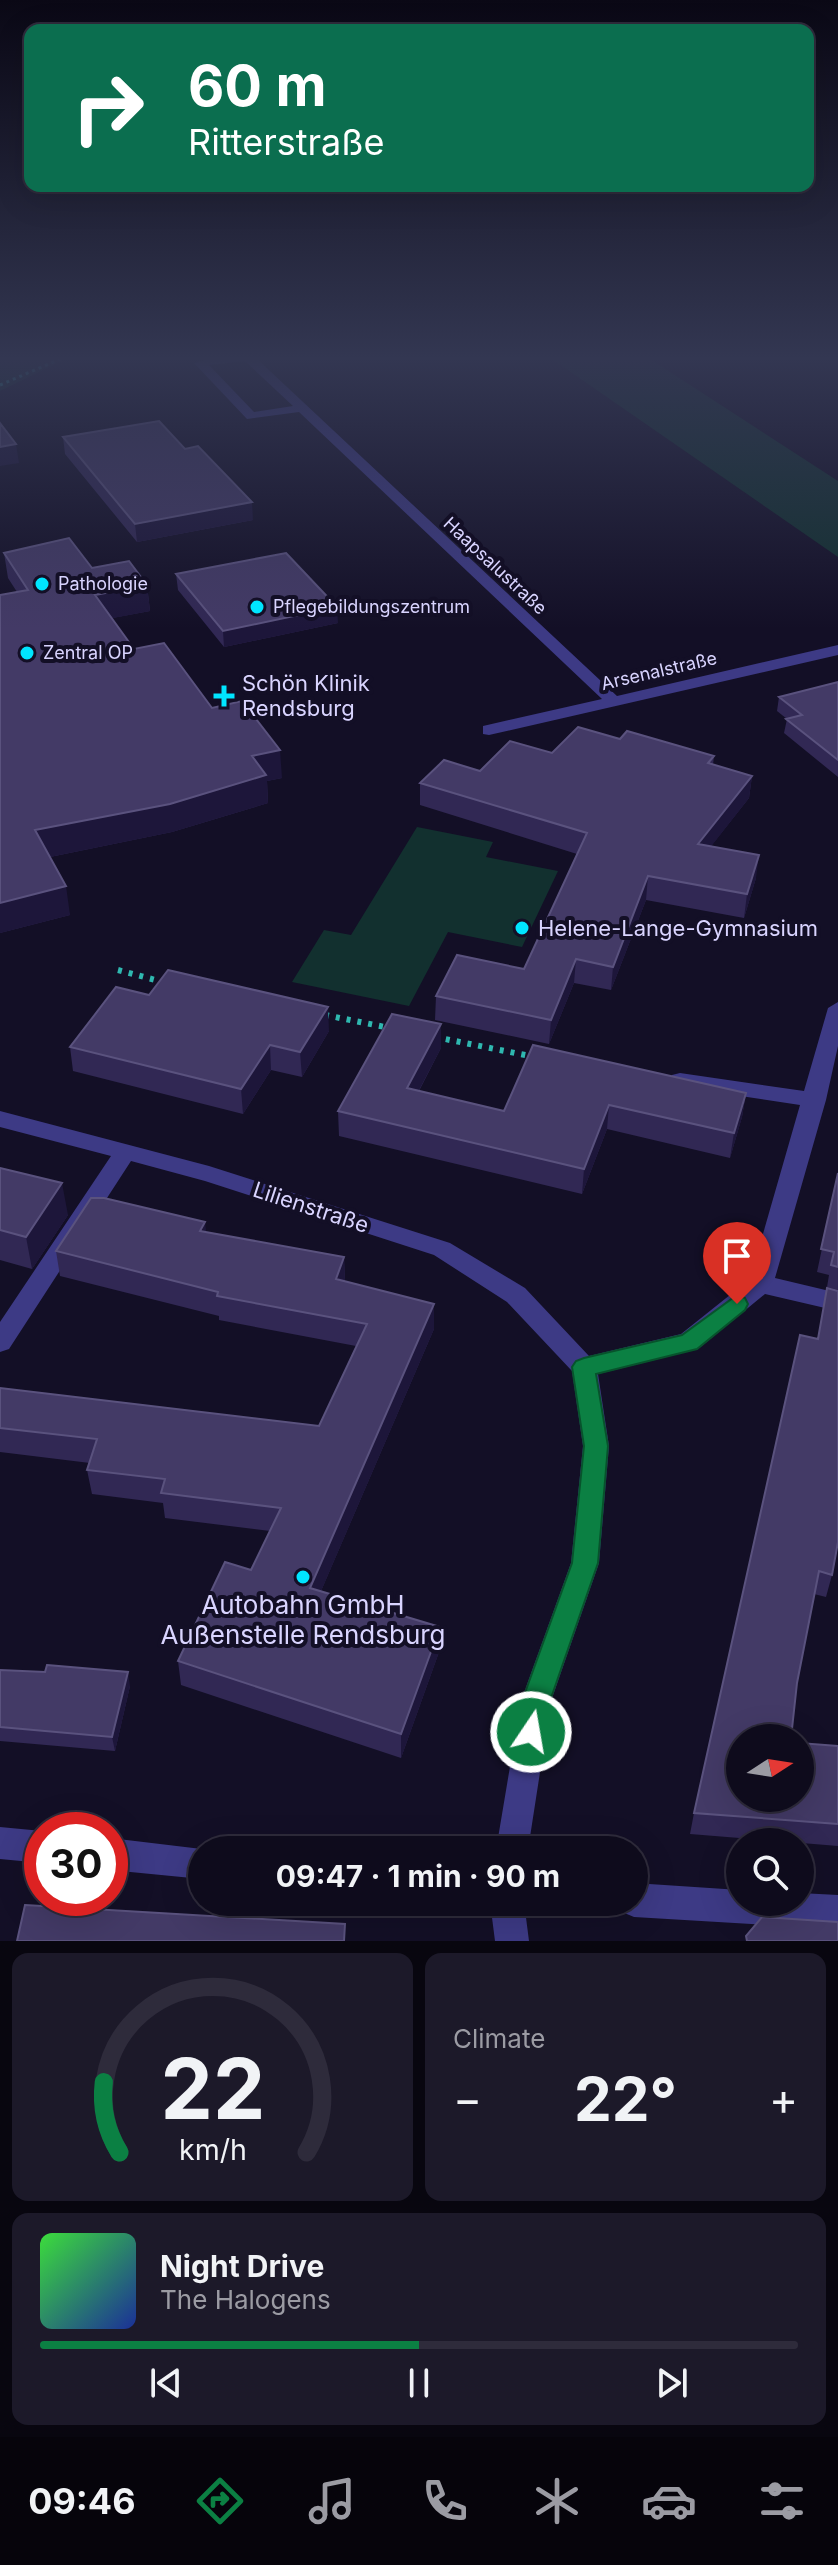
<!DOCTYPE html>
<meta charset="utf-8">
<style>
:root{--surface:#0e0b1c;--page:#1c1929;--text:#f1f3f6;--muted:#9b9ba3;--line:#2e2b3b;--accent:#0b8043}
body{margin:0;font-family:Inter,sans-serif;background:var(--page);color:var(--text);height:100vh;display:flex;flex-direction:column;font-size:30px;white-space:nowrap}
*{box-sizing:border-box;margin:0}
p{font-size:26px;color:var(--muted)}
.icon{flex:none;width:44px;height:44px;fill:none;stroke:currentColor;stroke-width:2;stroke-linecap:round;stroke-linejoin:round}
.map{position:relative;height:1941px;overflow:hidden}
.sheet{display:flex;flex-direction:column;gap:12px;padding:12px;background:#08060f;flex:1}
.sheet>*{flex:none}
.top-card{position:absolute;left:24px;top:24px;width:790px;height:168px;border-radius:16px;box-shadow:0 8px 32px #0002,0 0 0 2px var(--line);background:#0b6e4f;color:#fff;overflow:hidden}
.needle{width:52px;rotate:78deg}
.tools{position:absolute;left:726px;top:1724px;display:grid;gap:16px}
.tools a{display:grid;place-items:center;width:88px;height:88px;border-radius:50%;background:var(--surface);box-shadow:0 8px 32px #0002,0 0 0 2px var(--line);font-size:40px}
.speed{position:absolute;left:24px;top:1812px;display:flex;gap:16px;font-size:40px;font-weight:700;text-align:center}
.speed>*{display:grid;place-content:center;width:104px;height:104px;border-radius:50%;background:var(--surface);box-shadow:0 8px 32px #0002,0 0 0 2px var(--line);line-height:1}
.speed .limit{border:12px solid #d22;background:#fff;color:#111}
.pin{position:absolute;display:grid;place-items:center;width:68px;height:68px;color:#fff;margin:-82px -34px;border-radius:50% 50% 50% 0;rotate:-45deg;box-shadow:0 0 8px #0007}
.pin .icon{rotate:45deg}
.me{position:absolute;width:88px;margin:-44px;rotate:12deg;stroke-linejoin:round;filter:drop-shadow(0 0 6px #0008)}
.turn{display:flex;align-items:center;gap:28px;height:168px;padding:0 32px;font-size:36px}
.turn .icon{width:104px;height:104px;stroke-width:2.5}
.turn b{display:block;font-size:56px;line-height:68px}
.big{font-size:60px;font-weight:700;line-height:1.1}
.sheet .widget{flex:1;display:flex;flex-direction:column;justify-content:center;gap:12px;min-width:0;padding:0 28px;border-radius:16px;background:var(--page)}
.sheet .dial{align-items:center;gap:0}
.dial svg{height:208px;overflow:visible;fill:none;stroke:var(--line);stroke-width:7;stroke-linecap:round;text-anchor:middle}
.dial text{fill:var(--text);stroke:none}
.song{display:flex;align-items:center;gap:24px}
.cover{width:96px;height:96px;border-radius:12px;background:linear-gradient(135deg,hsl(120 70% 55%),hsl(230 70% 35%))}
.played{height:8px;border-radius:4px;background:linear-gradient(90deg,var(--accent) 50%,var(--line) 50%)}
.keys{display:flex;justify-content:space-around;direction:ltr}
.heat{display:flex;justify-content:space-between;align-items:center;font-size:44px;direction:ltr}
.sheet .tiles{flex:1;display:grid;gap:12px;grid-template-columns:1fr 1fr}
.widget:last-child{grid-column:span 2}
.trip{position:absolute;left:188px;top:1836px;width:460px;height:80px;border-radius:40px;background:var(--surface);box-shadow:0 8px 32px #0002,0 0 0 2px var(--line);font-weight:700;line-height:80px;text-align:center}
.tabs{display:flex;height:128px;justify-content:space-around;align-items:center;background:#06040b;color:var(--muted)}
.tabs .icon{width:56px;height:56px}
.tabs .on{color:var(--accent)}
.tabs b{font-size:36px;color:var(--text)}
.map>svg:first-child{display:block}
.green{fill:#12302f}
.lines{fill:none;stroke-linecap:round;stroke-linejoin:round}
.path-far1{stroke:#2fb8b0;stroke-width:3;stroke-dasharray:3 4;stroke-linecap:butt}
.path{stroke:#2fb8b0;stroke-width:6;stroke-dasharray:4 7;stroke-linecap:butt}
.minor{fill:#3d3a85;fill-rule:evenodd}
.wall{fill:#312854}
.shaded-wall{fill:#1d163a}
.building{fill:#433a66;stroke:#5a527e;stroke-width:2}
.route{fill:#0b8043;stroke:#07532c;stroke-width:2}
.poi-dot{fill:#00e5ff;stroke:#130f26;stroke-width:3}
.labels{text-anchor:middle;stroke-width:8;stroke-linejoin:round;paint-order:stroke}
.far-street-label{font-size:18px;fill:#d9d4ff;stroke:#130f26}
.far-poi-label{font-size:18px;fill:#d9d4ff;stroke:#130f26;text-anchor:start}
.poi-label{font-size:22px;fill:#d9d4ff;stroke:#130f26;text-anchor:start}
.street-label{font-size:22px;fill:#d9d4ff;stroke:#130f26}
.near-poi-label{font-size:26px;fill:#d9d4ff;stroke:#130f26}
</style>
<div class="map">
<svg width="838" height="1941" viewBox="0 0 838 1941">
<rect width="100%" height="100%" fill="#130f26"/>
<path class="green" d="M0,357H70L0,391Z
M549,357H647L838,481V557Z
M417,827L493,842L486,857L558,871L522,947L448,932L409,1006L292,982L324,930L351,935Z"/>
<g class="lines">
<path class="path-far1" d="M0,385L65,357"/>
<path class="path" d="M118,970L163,982
M325,1015L390,1028
M435,1037L535,1057"/>
<path class="minor" d="M220,357H255L617,696L838,645V655L489,735L483,734V726L602,699L299,412L247,419L194,363ZM245,361L293,406L254,412L209,365Z
M838,1002V1046L826,1100L775,1278L838,1293V1311L765,1294L698,1349L598,1374L609,1446L599,1563L551,1701L528,1850H496L521,1701L571,1563L583,1446L572,1371L507,1302L434,1255L205,1181L131,1161L9,1349L0,1352V1322L111,1156L0,1127V1111L209,1166L450,1243L525,1288L589,1356L681,1334L750,1279L800,1105L680,1087L669,1080L672,1075L680,1073L804,1091L828,1008Z
M0,1827L42,1831V1863L0,1859Z
M110,1838L210,1850H202V1879L110,1870Z
M634,1883L740,1890V1902H800V1893L838,1895V1929L634,1917L622,1912L618,1902H634Z
M490,1902H524L529,1941H495Z"/>
</g>
<path class="wall" d="M63,437L253,520L137,542L65,454Z
M4,553L92,568L147,585L150,611L112,618L134,649L212,708L282,778L267,781L268,803L172,832L50,857L70,915L0,933V595L17,592L8,578Z
M176,574L338,623L224,647L178,590Z
M838,682V777L784,733L787,719L777,711L779,697Z
M620,739L714,756L713,765L752,776L749,798L711,846L756,878L744,918L646,900L611,990L574,983L549,1044L435,1020L436,996L524,969L577,854L420,805V783L480,771Z
M149,995L329,1031L302,1077L271,1070L243,1114L73,1071L70,1047Z
M441,1024V1048L419,1091L504,1111L746,1093L742,1117L730,1158L607,1129L582,1194L339,1136L338,1111Z
M0,1168L68,1215L32,1269L0,1260Z
M838,1173V1290L827,1287L829,1275L817,1272Z
M206,1232L344,1257L345,1281L434,1329L321,1591L439,1652L401,1758L181,1685L178,1661L251,1570L270,1531L165,1518L163,1503L92,1494L87,1470L90,1463L0,1452V1388L319,1426L356,1346L219,1320V1316L60,1276L56,1251Z
M817,1339L832,1575L826,1597L814,1594L740,1738L838,1746V1846L690,1834L694,1813Z
M0,1670L130,1686L115,1751L0,1741Z"/>
<path class="shaded-wall" d="M16,444L19,463L0,466V447Z
M252,502L253,520L137,542L135,524Z
M147,585L150,611L98,621L95,595Z
M337,607L338,623L224,647L223,631Z
M280,750L282,778L267,781L268,803L172,832L40,859L35,830L252,756Z
M752,776L749,798L695,867L698,844Z
M759,855L756,878L744,918L747,894Z
M648,876L646,900L611,990L613,967Z
M66,886L70,915L0,933V903Z
M576,959L574,983L549,1044L551,1020Z
M328,1007L329,1031L302,1077L300,1052Z
M441,1024V1048L407,1113V1088Z
M270,1045L271,1070L243,1114L241,1089Z
M746,1093L742,1117L730,1158L734,1133Z
M609,1105L607,1129L582,1194L584,1169Z
M62,1183L68,1215L32,1269L26,1237Z
M205,1222L208,1246L200,1231Z
M344,1257L345,1282L336,1279Z
M434,1304V1329L312,1612L310,1588Z
M440,1627L439,1652L401,1758V1734Z
M128,1672L130,1686L115,1751L112,1737Z"/>
<path class="building" d="M159,421L185,449L198,446L252,502L135,524L63,437Z
M0,423L16,444L0,447Z
M69,538L92,568L129,561L147,585L95,595L134,649L164,643L212,708L242,701L280,750L252,756L266,775L170,804L35,830L66,886L0,903V595L28,590L4,553Z
M286,553L337,607L223,631L176,574Z
M838,682V760L786,719L802,715L779,697Z
M578,727L620,739L627,731L714,756L708,763L752,776L698,844L759,855L747,894L648,876L613,967L576,959L551,1020L436,996L457,955L524,969L587,833L420,783L444,760L480,771L510,741L552,753Z
M168,970L328,1007L300,1052L270,1045L241,1089L70,1047L116,987L149,995Z
M392,1014L441,1024L407,1088L504,1111L533,1045L746,1093L734,1133L609,1105L584,1169L338,1111Z
M0,1168L62,1183L26,1237L0,1230Z
M838,1173V1267L831,1265L834,1252L821,1249Z
M91,1198H104L205,1222L200,1231L344,1257L336,1279L434,1304L310,1588L440,1627L401,1734L178,1661L225,1562L251,1570L281,1508L161,1493L165,1479L87,1470L97,1439L0,1428V1388L319,1426L367,1324L217,1296L218,1292L56,1251Z
M827,1288L838,1291V1542L832,1575L819,1571L797,1683L791,1738H740V1798H800V1743L838,1746V1824L694,1813L800,1335L818,1339Z
M47,1665L128,1672L112,1737L0,1727V1670L45,1672Z
M25,1905L345,1924L344,1941H17Z
M762,1917L838,1922V1941H747L746,1936Z"/>
<linearGradient id="sky" x2="0" y2="1"><stop stop-color="#0a0815"/><stop offset="0.57" stop-color="#333752"/><stop offset="1" stop-color="#333752" stop-opacity="0"/></linearGradient>
<rect width="838" height="629" fill="url(#sky)"/>
<path class="route" d="M737,1295L745,1298L748,1304L745,1310L697,1349L596,1374L608,1446L598,1563L550,1701L541,1741L531,1745L521,1741L517,1732L522,1701L572,1563L584,1446L572,1367L576,1361L584,1358L682,1335Z"/>
<g class="poi-dot">
<circle cx="42" cy="584" r="8"/>
<circle cx="257" cy="607" r="8"/>
<circle cx="27" cy="653" r="8"/>
<path d="M220 684h8v8h8v8h-8v8h-8v-8h-8v-8h8z"/>
<circle cx="522" cy="928" r="8"/>
<circle cx="303" cy="1577" r="8"/>
</g>
<g class="labels">
<g class="far-street-label">
<text transform="translate(495 566) rotate(43)" y="6">Haapsalustraße</text>
<text transform="translate(659 671) rotate(-13)" y="6">Arsenalstraße</text>
</g>
<g class="far-poi-label">
<text x="58" y="590">Pathologie</text>
<text x="273" y="613">Pflegebildungszentrum</text>
<text x="43" y="659">Zentral OP</text>
</g>
<g class="poi-label">
<text x="242" y="691">Schön Klinik<tspan x="242" dy="25">Rendsburg</tspan></text>
<text x="538" y="936">Helene-Lange-Gymnasium</text>
</g>
<g class="street-label">
<text transform="translate(311 1207) rotate(18)" y="8">Lilienstraße</text>
</g>
<g class="near-poi-label">
<text x="303" y="1614">Autobahn GmbH<tspan x="303" dy="30">Außenstelle Rendsburg</tspan></text>
</g>
</g>
</svg>
<div class="tools">
<a><svg class="needle" viewBox="-14 -14 28 28"><path d="M0-13l5 13h-10z" fill="#e53935"/><path d="M0 13l5-13h-10z" fill="#9b9ba3"/></svg></a>
<a><svg class="icon" aria-label="search" viewBox="0 0 24 24"><circle cx="10" cy="10" r="6"/><path d="M15 15l6 6"/></svg></a>
</div>
<div class="speed"><div class="limit">30</div></div>
<div class="pin" style="left:737px;top:1304px;background:#d93025"><svg class="icon" aria-label="arrive" viewBox="0 0 24 24"><path d="M6 21V4h12l-3 4 3 4H6"/></svg></div>
<svg class="me" style="left:531px;top:1732px" viewBox="-20 -20 40 40"><circle r="17" fill="#0b8043" stroke="#fff" stroke-width="3"/><path d="M0-11L8 9 0 5-8 9z" fill="#fff"/></svg>
<div class="trip">09:47 · 1 min · 90 m</div>
<div class="top-card">
<div class="turn"><svg class="icon" aria-label="right" viewBox="0 0 24 24"><path d="M7 20v-9h11M14 6l5 5-5 5"/></svg><div><b>60 m</b>Ritterstraße</div></div>
</div>
</div>
<section class="sheet">
<div class="tiles">
<div class="widget dial"><svg viewBox="0 0 100 80">
<path d="M14 69A42 42 0 1 1 86 69"/>
<path d="M14 69A42 42 0 0 1 8 42" stroke="#0b8043"/>
<text x="50" y="56" font-size="32" font-weight="700">22</text>
<text x="50" y="72" font-size="11">km/h</text>
</svg></div>
<div class="widget"><p>Climate</p>
<div class="heat"><a>−</a><b class="big">22°</b><a>+</a></div>
</div>
<div class="widget">
<div class="song"><i class="cover"></i><div><b>Night Drive</b><p>The Halogens</p></div></div>
<div class="played"></div>
<div class="keys"><svg class="icon" aria-label="previous" viewBox="0 0 24 24"><path d="M18 5L8 12l10 7zM5 5v14"/></svg><svg class="icon" aria-label="pause" viewBox="0 0 24 24"><path d="M8 5v14M16 5v14"/></svg><svg class="icon" aria-label="next" viewBox="0 0 24 24"><path d="M6 5l10 7-10 7zM19 5v14"/></svg></div>
</div>
</div>
</section>
<nav class="tabs">
<b>09:46</b>
<svg class="icon on" aria-label="directions" viewBox="0 0 24 24"><path d="M12 3l9 9-9 9-9-9zM9 14v-3h6M13 9l2 2-2 2"/></svg>
<svg class="icon" aria-label="music" viewBox="0 0 24 24"><path d="M9 18V5l10-2v13"/><circle cx="6" cy="18" r="3"/><circle cx="16" cy="16" r="3"/></svg>
<svg class="icon" aria-label="phone" viewBox="0 0 24 24"><path d="M5 4h4l2 5-3 2q2 4 5 5l2-3 5 2v4C11 20 4 13 5 4z"/></svg>
<svg class="icon" aria-label="climate" viewBox="0 0 24 24"><path d="M12 3v18M4 7l16 10M4 17L20 7"/></svg>
<svg class="icon" aria-label="car" viewBox="0 0 24 24"><path d="M5 17H2v-5l4-1 3-4h7l3 4 3 1v5h-3M9 17h6M6 11h13"/><circle cx="7" cy="17" r="2"/><circle cx="17" cy="17" r="2"/></svg>
<svg class="icon" aria-label="filters" viewBox="0 0 24 24"><path d="M4 7h16M4 17h16"/><circle cx="9" cy="7" r="2"/><circle cx="15" cy="17" r="2"/></svg>
</nav>
